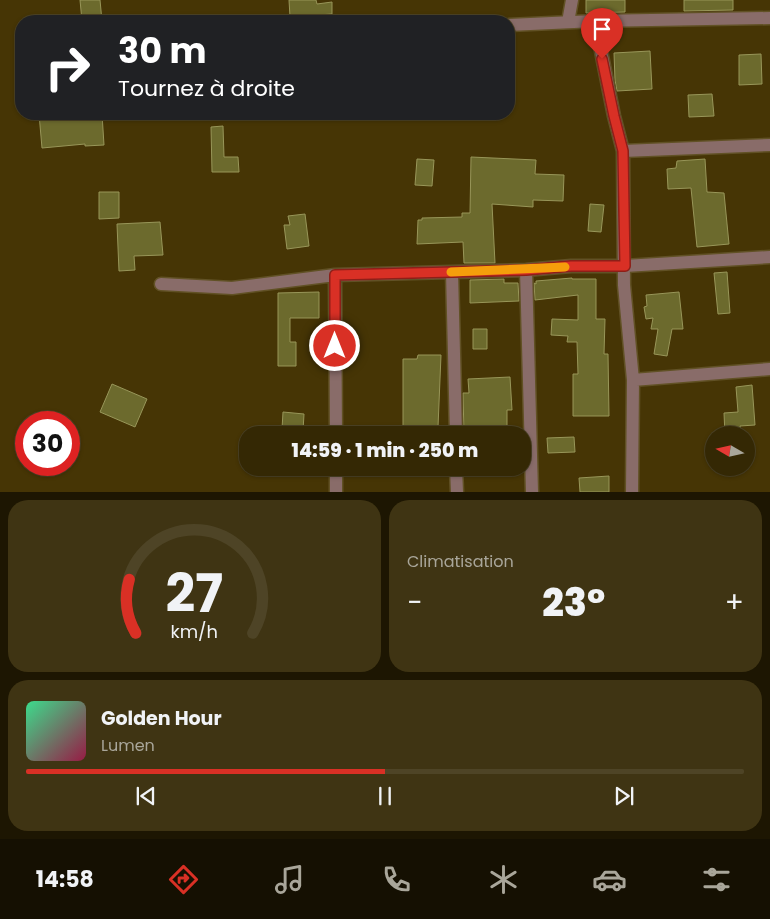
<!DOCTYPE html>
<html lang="fr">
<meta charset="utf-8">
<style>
:root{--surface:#342804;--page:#3f3413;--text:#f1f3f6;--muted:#a9a69a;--line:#4e4426;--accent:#d93025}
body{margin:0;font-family:Poppins,sans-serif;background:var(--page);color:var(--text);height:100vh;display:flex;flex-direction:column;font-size:19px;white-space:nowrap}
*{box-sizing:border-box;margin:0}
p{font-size:16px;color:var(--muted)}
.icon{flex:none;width:28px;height:28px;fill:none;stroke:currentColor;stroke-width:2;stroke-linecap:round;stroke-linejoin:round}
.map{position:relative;height:492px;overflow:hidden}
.sheet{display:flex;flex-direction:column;gap:8px;padding:8px;background:#1d1602;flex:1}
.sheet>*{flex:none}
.hud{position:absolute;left:15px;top:15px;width:500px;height:105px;border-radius:20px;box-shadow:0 1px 4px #0004,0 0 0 1px var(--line);background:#202124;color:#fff;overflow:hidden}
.needle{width:32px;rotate:279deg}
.controls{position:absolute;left:705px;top:426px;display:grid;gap:10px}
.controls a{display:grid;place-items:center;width:50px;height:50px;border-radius:50%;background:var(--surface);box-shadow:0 1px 4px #0004,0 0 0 1px var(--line);font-size:25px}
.speed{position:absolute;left:15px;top:411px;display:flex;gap:10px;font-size:25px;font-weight:700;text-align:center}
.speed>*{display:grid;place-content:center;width:65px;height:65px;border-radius:50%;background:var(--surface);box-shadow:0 1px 4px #0004,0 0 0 1px var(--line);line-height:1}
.speed .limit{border:8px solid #d22;background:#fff;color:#111}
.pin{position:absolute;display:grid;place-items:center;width:42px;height:42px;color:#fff;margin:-51px -21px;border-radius:50% 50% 50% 0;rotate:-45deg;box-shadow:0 0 5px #0007}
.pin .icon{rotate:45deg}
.me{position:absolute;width:55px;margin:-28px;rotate:0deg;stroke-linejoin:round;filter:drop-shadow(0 0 4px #0008)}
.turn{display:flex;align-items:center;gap:18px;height:105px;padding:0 20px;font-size:22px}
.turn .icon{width:65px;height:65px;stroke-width:2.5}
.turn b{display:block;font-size:35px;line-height:42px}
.big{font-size:38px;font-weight:800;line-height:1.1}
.sheet .widget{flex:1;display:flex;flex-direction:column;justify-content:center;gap:8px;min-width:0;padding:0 18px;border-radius:20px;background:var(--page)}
.sheet .dial{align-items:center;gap:0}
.dial svg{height:130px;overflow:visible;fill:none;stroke:var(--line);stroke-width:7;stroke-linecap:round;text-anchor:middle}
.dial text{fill:var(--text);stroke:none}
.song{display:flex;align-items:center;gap:15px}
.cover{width:60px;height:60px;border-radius:8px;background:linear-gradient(135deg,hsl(150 70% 55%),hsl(340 70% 35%))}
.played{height:5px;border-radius:2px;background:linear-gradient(90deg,var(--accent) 50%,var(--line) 50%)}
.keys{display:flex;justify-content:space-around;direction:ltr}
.heat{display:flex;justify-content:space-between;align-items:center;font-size:28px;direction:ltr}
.sheet .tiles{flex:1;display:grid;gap:8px;grid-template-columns:1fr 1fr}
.widget:last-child{grid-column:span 2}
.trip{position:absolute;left:239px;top:426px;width:292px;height:50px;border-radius:20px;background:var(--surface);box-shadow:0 1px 4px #0004,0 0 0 1px var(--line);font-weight:800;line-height:50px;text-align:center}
.dock{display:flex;height:80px;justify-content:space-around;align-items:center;background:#151002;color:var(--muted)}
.dock .icon{width:35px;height:35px}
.dock .selected{color:var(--accent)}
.dock b{font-size:22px;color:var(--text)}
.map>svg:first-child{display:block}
.building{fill:#6c6a2d;stroke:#989659}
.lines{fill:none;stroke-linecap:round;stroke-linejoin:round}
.minor-casing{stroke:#615125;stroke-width:15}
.minor{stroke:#896c69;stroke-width:12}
.route-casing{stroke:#8d1f18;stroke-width:12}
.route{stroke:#d93025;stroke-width:9}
.slow{stroke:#f59e0b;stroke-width:9}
</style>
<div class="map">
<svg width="770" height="492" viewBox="0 0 770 492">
<rect width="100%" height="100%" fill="#463505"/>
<path class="building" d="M80,0H100L102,21H82Z
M289,0H316L317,4L332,2V14L290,17Z
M586,0H625V12L586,13Z
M684,0H733V10L684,11Z
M650,51L652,89L617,91L615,80L614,53Z
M761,54L762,84L739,85V55Z
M712,94L714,116L689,117L688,95Z
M39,114H102L104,145L85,146V144L42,148Z
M223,126L224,157H238L239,172H212L211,127Z
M471,157L536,160L535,174L564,175L563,201L533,200V207L492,204L495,263H464L463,242L417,244L418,220H422V218L462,217V213H470Z
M417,159L434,160L432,186L415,185Z
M705,159L707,192L724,193L729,244L697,247L691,188L668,189L667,169L676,168L677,161Z
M99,192H119V218L99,219Z
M590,204L604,205L601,232L588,231Z
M305,214L309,246L287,249L284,225H290L288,216Z
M160,222L163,255L134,256L135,270L119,271L117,224Z
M727,272L730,313L718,314L714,273Z
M572,278V279H596V319H605L604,354H608L609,416H573V374H578L577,342H567L568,336L551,335L552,319L578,320V295L535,300L534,283L536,284V281Z
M504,279V283H518L519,301L470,303V280Z
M319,292V318H290V342H296V366H278V293Z
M679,292L683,329H672L667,356L654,354L658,329H651L653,318L646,319L644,307L647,306L646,295Z
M473,329H487V349H473Z
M418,355H441L438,427L403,428V359H417Z
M510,377L512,410H507V435H464L463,393H469L468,379Z
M112,384L147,399L135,427L100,412Z
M752,385L755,425L740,426L741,435H725L724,413L738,412L736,387Z
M283,412L304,414L303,431L282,429Z
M574,437L575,452L548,453L547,438Z
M609,476V492H580L579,478Z"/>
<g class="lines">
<g class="minor-casing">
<path id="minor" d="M595,21L614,116L623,151L624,285L633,380L632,492
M568,22L572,0
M509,25L595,21L770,18
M623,151L770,145
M526,270L532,492
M452,272L456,435
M335,275L336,435
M161,284L232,288L335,275L526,270L571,266H625L770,257
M633,380L770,369
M336,468V492
M456,468L457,492"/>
</g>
<use href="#minor" class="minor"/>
</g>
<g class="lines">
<g class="route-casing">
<path id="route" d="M335,346V275L526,270L571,266H625L623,151L614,116L602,59"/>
</g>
<use href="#route" class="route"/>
<path class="slow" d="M451,272L565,267"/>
</g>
</svg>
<div class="controls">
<a><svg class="needle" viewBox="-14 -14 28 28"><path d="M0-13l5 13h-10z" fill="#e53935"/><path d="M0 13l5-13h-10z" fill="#a9a69a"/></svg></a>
</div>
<div class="speed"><div class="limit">30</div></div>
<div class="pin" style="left:602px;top:59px;background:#d93025"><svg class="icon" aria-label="arrive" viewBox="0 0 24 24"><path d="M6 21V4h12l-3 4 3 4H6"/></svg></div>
<svg class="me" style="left:335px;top:346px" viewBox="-20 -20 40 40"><circle r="17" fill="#d93025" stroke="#fff" stroke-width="3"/><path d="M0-11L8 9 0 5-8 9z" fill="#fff"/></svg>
<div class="trip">14:59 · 1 min · 250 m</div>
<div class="hud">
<div class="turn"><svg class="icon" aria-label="right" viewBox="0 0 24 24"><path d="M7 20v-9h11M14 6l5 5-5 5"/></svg><div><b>30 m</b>Tournez à droite</div></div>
</div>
</div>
<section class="sheet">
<div class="tiles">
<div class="widget dial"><svg viewBox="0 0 100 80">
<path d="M14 69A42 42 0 1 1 86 69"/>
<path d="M14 69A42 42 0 0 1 10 36" stroke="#d93025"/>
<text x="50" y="56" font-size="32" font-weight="700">27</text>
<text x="50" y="72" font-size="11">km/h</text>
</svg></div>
<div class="widget"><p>Climatisation</p>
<div class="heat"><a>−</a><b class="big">23°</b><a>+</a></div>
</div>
<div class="widget">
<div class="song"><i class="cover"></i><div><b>Golden Hour</b><p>Lumen</p></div></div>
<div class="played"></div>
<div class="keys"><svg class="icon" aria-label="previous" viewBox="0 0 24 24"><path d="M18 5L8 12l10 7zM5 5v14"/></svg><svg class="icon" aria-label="pause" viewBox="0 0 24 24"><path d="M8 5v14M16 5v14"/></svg><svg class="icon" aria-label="next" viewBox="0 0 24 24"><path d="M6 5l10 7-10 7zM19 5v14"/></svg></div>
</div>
</div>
</section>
<nav class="dock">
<b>14:58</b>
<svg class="icon selected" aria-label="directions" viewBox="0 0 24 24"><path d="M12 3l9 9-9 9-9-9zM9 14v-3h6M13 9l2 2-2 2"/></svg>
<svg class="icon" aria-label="music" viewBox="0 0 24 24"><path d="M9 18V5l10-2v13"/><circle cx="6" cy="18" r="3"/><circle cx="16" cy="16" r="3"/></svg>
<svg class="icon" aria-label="phone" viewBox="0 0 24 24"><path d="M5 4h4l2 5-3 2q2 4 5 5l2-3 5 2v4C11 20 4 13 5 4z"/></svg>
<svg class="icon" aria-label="climate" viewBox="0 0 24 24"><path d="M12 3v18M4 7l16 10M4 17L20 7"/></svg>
<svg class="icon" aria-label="car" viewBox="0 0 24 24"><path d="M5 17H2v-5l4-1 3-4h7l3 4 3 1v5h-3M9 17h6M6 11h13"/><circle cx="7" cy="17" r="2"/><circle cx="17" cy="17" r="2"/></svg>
<svg class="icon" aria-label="filters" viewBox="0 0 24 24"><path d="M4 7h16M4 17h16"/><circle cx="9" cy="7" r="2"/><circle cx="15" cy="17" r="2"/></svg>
</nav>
